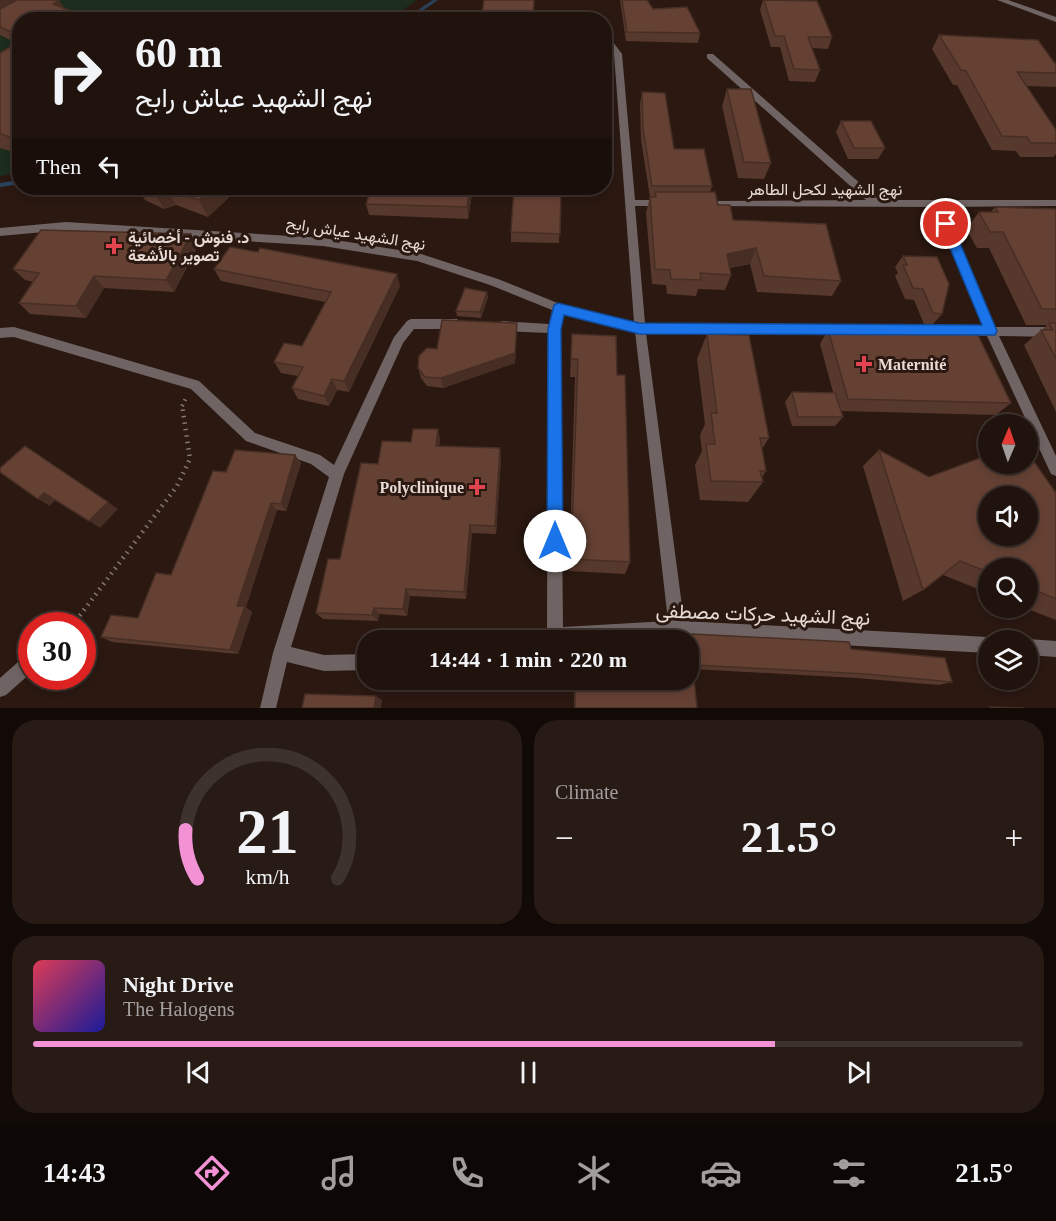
<!DOCTYPE html>
<meta charset="utf-8">
<style>
:root{--surface:#20120d;--page:#281b16;--text:#f1f3f6;--muted:#a29e9d;--line:#3d322e;--accent:#f391d5}
body{margin:0;font-family:"Times New Roman",Vazirmatn,serif;background:var(--page);color:var(--text);height:100vh;display:flex;flex-direction:column;font-size:22px;white-space:nowrap}
*{box-sizing:border-box;margin:0}
p{font-size:20px;color:var(--muted)}
.icon{flex:none;width:33px;height:33px;fill:none;stroke:currentColor;stroke-width:2;stroke-linecap:round;stroke-linejoin:round}
.map{position:relative;height:708px;overflow:hidden}
.panel{display:flex;flex-direction:column;gap:12px;padding:12px;background:#120a07;flex:1}
.panel>*{flex:none}
.banner{position:absolute;left:12px;top:12px;width:600px;height:183px;border-radius:24px;box-shadow:0 3px 9px #0003,0 0 0 2px var(--line);background:#20120d;color:var(--text);overflow:hidden}
.needle{width:39px;rotate:2deg}
.tools{position:absolute;left:978px;top:414px;display:grid;gap:12px}
.tools a{display:grid;place-items:center;width:60px;height:60px;border-radius:50%;background:var(--surface);box-shadow:0 3px 9px #0003,0 0 0 2px var(--line);font-size:30px}
.speed{position:absolute;left:18px;top:612px;display:flex;gap:12px;font-size:30px;font-weight:700;text-align:center}
.speed>*{display:grid;place-content:center;width:78px;height:78px;border-radius:50%;background:var(--surface);box-shadow:0 3px 9px #0003,0 0 0 2px var(--line);line-height:1}
.speed .limit{border:9px solid #d22;background:#fff;color:#111}
.pin{position:absolute;display:grid;place-items:center;width:51px;height:51px;color:#fff;margin:-26px;border:3px solid #fff;border-radius:50%;box-shadow:0 2px 6px #0007}
.me{position:absolute;width:66px;margin:-33px;rotate:0deg;stroke-linejoin:round;filter:drop-shadow(0 0 4px #0008)}
.turn{display:flex;align-items:center;gap:21px;height:126px;padding:0 24px;font-size:27px}
.turn .icon{width:78px;height:78px;stroke-width:2.5}
.turn b{display:block;font-size:42px;line-height:51px}
.then{display:flex;align-items:center;height:57px;padding:0 24px;background:#0003;gap:12px;font-size:22px}
.big{font-size:45px;font-weight:800;line-height:1.1}
.panel .widget{flex:1;display:flex;flex-direction:column;justify-content:center;gap:9px;min-width:0;padding:0 21px;border-radius:24px;background:var(--page)}
.panel .dial{align-items:center;gap:0}
.dial svg{height:156px;overflow:visible;fill:none;stroke:var(--line);stroke-width:7;stroke-linecap:round;text-anchor:middle}
.dial text{fill:var(--text);stroke:none}
.song{display:flex;align-items:center;gap:18px}
.cover{width:72px;height:72px;border-radius:9px;background:linear-gradient(135deg,hsl(350 70% 55%),hsl(240 70% 35%))}
.played{height:6px;border-radius:3px;background:linear-gradient(90deg,var(--accent) 75%,var(--line) 75%)}
.keys{display:flex;justify-content:space-around;direction:ltr}
.heat{display:flex;justify-content:space-between;align-items:center;font-size:33px;direction:ltr}
.panel .tiles{flex:1;display:grid;gap:12px;grid-template-columns:1fr 1fr}
.widget:last-child{grid-column:span 2}
.trip{position:absolute;left:357px;top:630px;width:342px;height:60px;border-radius:24px;background:var(--surface);box-shadow:0 3px 9px #0003,0 0 0 2px var(--line);font-weight:800;line-height:60px;text-align:center}
.menu{display:flex;height:96px;justify-content:space-around;align-items:center;background:#0d0705;color:var(--muted)}
.menu .icon{width:42px;height:42px}
.menu .on{color:var(--accent)}
.menu b{font-size:27px;color:var(--text)}
.map>svg:first-child{display:block}
.green{fill:#1c2c1d}
.lines{fill:none;stroke-linecap:round;stroke-linejoin:round}
.stream{fill:#2a435d;fill-rule:evenodd}
.path-far1{stroke:#867771;stroke-width:4;stroke-dasharray:1.5 4.5;stroke-linecap:butt}
.path{stroke:#867771;stroke-width:4.5;stroke-dasharray:1.5 5;stroke-linecap:butt}
.minor{fill:#6f6463;fill-rule:evenodd}
.wall{fill:#57382d}
.shaded-wall{fill:#472e24}
.building{fill:#654134;stroke:#472e24;stroke-width:1.5;fill-rule:evenodd}
.route{fill:#1a73e8;stroke:#114b97;stroke-width:1.5}
.health-dot{fill:#e0444e;stroke:#2a1811;stroke-width:2}
.labels{text-anchor:middle;stroke-width:6;stroke-linejoin:round;paint-order:stroke}
.street-label{font-size:16px;fill:#e7dad5;stroke:#2a1811}
.poi-label{font-size:16px;font-weight:bold;fill:#e7dad5;stroke:#2a1811;text-anchor:start}
.near-street-label{font-size:20px;fill:#e7dad5;stroke:#2a1811}
</style>
<div class="map">
<svg width="1056" height="708" viewBox="0 0 1056 708">
<rect width="100%" height="100%" fill="#2a1811"/>
<path class="green" d="M44,0H417L389,20H20L19,173L0,176V24Z"/>
<g class="lines">
<path class="stream" d="M433,0H438L409,20H403Z
M20,180V184L0,187V183Z"/>
<path class="path-far1" d="M182,406L186,398"/>
<path class="path" d="M72,626L177,486L190,459L182,405"/>
<path class="minor" d="M997,0H1008L1056,17V22Z
M604,30L622,54L635,200H665L670,203L665,206H635L645,323L983,327L934,207L699,206V202L703,201L866,200L707,58V54H713L879,200H1056V206L944,207L995,327H1056V337L999,336L1056,456V476L1051,474L987,336L646,333L684,621L988,637L994,640H988V653L677,636L596,640H528L530,634L547,629L548,333L502,331L496,326L502,321L549,324L552,310L490,285L417,261L323,246L66,230L0,236V228L66,222L323,238L418,253L498,279L560,304L634,322L614,54L604,39ZM563,314L635,331L668,621L563,627L560,329Z
M411,319H457L463,324L457,329H414L403,343L344,474L291,647L324,655L368,654V670L324,671L287,662L276,708H260L273,653L329,477L311,464L246,441L191,389L14,337L0,338V328L14,327L199,381L255,433L320,455L334,465L394,337L407,321Z
M1028,639L1056,641V657L1028,655V640H1025Z
M32,653V672L6,695L0,697V678L26,655Z"/>
</g>
<path class="wall" d="M0,0H59L64,8L74,12L78,20H20V154L0,148V53L17,43L0,35Z
M620,0H647L653,9L700,33L698,43L626,41Z
M763,0H793L832,37L828,49L812,48L820,70L815,82L789,81L780,47H771L760,10Z
M939,35L1055,63L1056,61V87L1027,86L1056,143V154L1053,157H1020L1016,151L992,150L957,85H953L932,49Z
M727,89L771,163L764,179L738,178L722,106Z
M642,92L674,149L712,186L710,192L718,205L733,220L841,281L832,296L757,292L750,264L729,268L731,275L725,290L698,289L696,296L667,294L666,285L652,284L646,213L650,197L641,140L640,104Z
M841,121L885,148L878,159H848L836,132Z
M137,188H238V189L208,217L176,205L164,209L145,200Z
M473,188L468,219L369,215L366,204Z
M561,188L559,243L511,242V232Z
M995,207L1056,209V412L1024,345L1041,330H1042L1047,325H1026L989,248H977L966,229L979,212H991Z
M198,246L174,292L104,288L86,318L30,314L19,303L33,282L25,280L13,269Z
M903,256L942,314L933,324H924L914,300L905,299L895,276L898,273L895,267Z
M214,269L400,286L349,392L337,390L329,406L298,399L292,388L298,376L281,373L274,362L302,346L325,302L221,281Z
M488,297L481,318L457,316L456,311Z
M517,323L515,363L443,388L427,386L421,378L418,368L437,349Z
M828,330L1011,403L996,415L841,411L843,417L835,426H792L785,402L792,392H833L820,344Z
M572,334L617,375L630,562L625,574L569,571L575,377H570Z
M707,334L769,438L762,449L766,471L762,477L763,482L748,502L700,500L695,465L702,451L700,435L705,424L697,359Z
M438,429L440,440L439,446L501,458L496,534L472,533L466,599L410,596L407,616L379,614L378,621L323,619L316,613L340,559L378,464L411,442Z
M879,450L929,477L1056,493V620L1025,608H1028V568H988V593L943,575L923,590L903,601L863,466Z
M295,455L301,463L286,511L277,510L246,607L252,612L238,654L112,642L101,637L138,618L171,575L226,472Z
M692,634L851,649L952,682L939,685L856,678L693,669L697,708H574V680H688L690,669L688,640V639Z"/>
<path class="shaded-wall" d="M0,0H22L0,15Z
M59,0L66,12L53,4Z
M74,12L78,20H60Z
M213,188H238V189L208,217L199,200Z
M470,188H473L468,219L467,207Z
M166,189L176,205L164,209L154,192Z
M191,234L198,246L174,292L166,280Z
M756,248L750,264L721,270L727,254Z
M397,274L400,286L349,392L344,381Z
M94,276L104,288L86,318L76,306Z
M487,292L488,297L481,318L480,312Z
M517,323L515,363L443,388L441,378Z
M332,379L337,390L329,406L324,396Z
M438,429L440,440L438,456L436,446Z
M500,448L501,458L496,534L495,526Z
M295,455L301,463L286,511L281,504Z
M44,493L55,500L50,506L38,499Z
M108,502L118,509L100,528L89,521Z
M271,503L277,510L246,607L252,612L238,654L230,650L237,606Z
M470,525L472,533L466,599L464,592Z
M406,589L410,596L407,616L403,609Z
M374,608L379,614L378,621L372,615Z
M376,696L382,700L381,708H374Z"/>
<path class="building" d="M17,0H59L53,4L74,12L60,20H20V36L0,27V9Z
M484,0H534L533,20H481Z
M622,0H647L653,9L687,7L700,33L627,32Z
M764,0L817,1L832,37H808L820,70L794,69L784,36H775Z
M939,35L1038,40L1056,65V73L1017,72L1056,130V143H1031L1027,137L1002,136L966,71L961,70Z
M20,41V140L0,134V53Z
M727,89H751L771,163L744,162Z
M642,92L665,93L674,149H704L712,186H652L643,128Z
M841,121H871L885,148H854Z
M143,188H213L199,200L166,189L154,192Z
M371,188H470L467,207L366,204Z
M514,188H561L560,234L511,232Z
M655,192H715L718,205H730L733,220L826,224L841,281L764,276L756,248L727,254L731,275L700,273L701,280L671,279L670,270L655,269L650,197H656Z
M995,207L1056,209V309H1042L1003,232H990L979,212H998Z
M41,230L191,234L166,280L94,276L76,306L19,303L39,273L13,269Z
M230,247L258,252L260,248L397,274L344,381L332,379L324,396L292,388L303,367L274,362L284,343L302,346L331,292L214,269Z
M903,256L937,257L949,284L942,314L933,313L923,289L913,288L903,265H907Z
M465,288L487,292L480,312L456,311Z
M442,320L517,323L515,353L441,378L425,377L418,368L419,356L427,348L437,349Z
M1049,323H1056V359L1041,330H1053Z
M828,330L977,333L1011,403L848,399Z
M572,334L616,336L617,375H625L630,562L571,559L578,359H571Z
M707,334L749,335L769,438H760L766,471H760L763,482L711,481L706,444H715L711,413H717Z
M792,392L835,393L843,417H798Z
M413,429H438L436,446L500,448L495,526L470,525L464,592L406,589L403,609L374,608L372,615L316,613L328,559H340L361,463L378,464L382,441L411,442Z
M25,446L108,502L89,521L44,493L38,499L0,472V468Z
M235,450L295,455L281,504L271,503L237,606H245L230,650L101,637L111,615L138,618L156,573L171,575L213,471L226,472Z
M879,450L929,477L988,455V464H1028V453L1056,493V599L1028,587V568H988V572L960,561L923,590ZM988,496H1028V536H988Z
M692,634L849,642L851,649L945,658L952,682L866,674L695,665Z
M688,669H693L697,708H575V680H688Z
M305,694L376,696L374,708H302Z
M990,707L1024,708H990Z"/>
<path class="route" d="M946,220L952,224L997,331L995,335L639,334L564,315L561,329L563,541L561,547L555,549L549,547L547,541L548,329L554,305L558,303L639,323L982,325L940,224Z"/>
<g class="health-dot">
<path d="M111 237h6v6h6v6h-6v6h-6v-6h-6v-6h6z"/>
<path d="M861 355h6v6h6v6h-6v6h-6v-6h-6v-6h6z"/>
<path d="M474 478h6v6h6v6h-6v6h-6v-6h-6v-6h6z"/>
</g>
<g class="labels">
<g class="street-label">
<text x="825" y="195">نهج الشهيد لكحل الطاهر</text>
<text transform="translate(356 233) rotate(9)" y="6">نهج الشهيد عياش رابح</text>
</g>
<g class="poi-label">
<text x="128" y="243">د. فنوش - أخصائية<tspan x="128" dy="18">تصوير بالأشعة</tspan></text>
<text x="878" y="370">Maternité</text>
<text x="464" y="493" text-anchor="end">Polyclinique</text>
</g>
<g class="near-street-label">
<text transform="translate(763 614) rotate(2)" y="7">نهج الشهيد حركات مصطفى</text>
</g>
</g>
</svg>
<div class="tools">
<a><svg class="needle" viewBox="-14 -14 28 28"><path d="M0-13l5 13h-10z" fill="#e53935"/><path d="M0 13l5-13h-10z" fill="#a29e9d"/></svg></a>
<a><svg class="icon" aria-label="sound" viewBox="0 0 24 24"><path d="M4 9h4l5-4v14l-5-4H4zM17 9q2 3 0 6"/></svg></a>
<a><svg class="icon" aria-label="search" viewBox="0 0 24 24"><circle cx="10" cy="10" r="6"/><path d="M15 15l6 6"/></svg></a>
<a><svg class="icon" aria-label="layers" viewBox="0 0 24 24"><path d="M12 4l9 5-9 5-9-5zM3 14l9 5 9-5"/></svg></a>
</div>
<div class="speed"><div class="limit">30</div></div>
<div class="pin" style="left:946px;top:224px;background:#d93025"><svg class="icon" aria-label="arrive" viewBox="0 0 24 24"><path d="M6 21V4h12l-3 4 3 4H6"/></svg></div>
<svg class="me" style="left:555px;top:541px" viewBox="-20 -20 40 40"><circle r="19" fill="#fff"/><path d="M0-13L10 11 0 6-10 11z" fill="#1a73e8"/></svg>
<div class="trip">14:44 · 1 min · 220 m</div>
<div class="banner">
<div class="turn"><svg class="icon" aria-label="right" viewBox="0 0 24 24"><path d="M7 20v-9h11M14 6l5 5-5 5"/></svg><div><b>60 m</b>نهج الشهيد عياش رابح</div></div>
<div class="then">Then<svg class="icon" aria-label="left" viewBox="0 0 24 24"><path d="M17 20v-9H6M10 6l-5 5 5 5"/></svg></div>
</div>
</div>
<section class="panel">
<div class="tiles">
<div class="widget dial"><svg viewBox="0 0 100 80">
<path d="M14 69A42 42 0 1 1 86 69"/>
<path d="M14 69A42 42 0 0 1 8 44" stroke="#f391d5"/>
<text x="50" y="56" font-size="32" font-weight="700">21</text>
<text x="50" y="72" font-size="11">km/h</text>
</svg></div>
<div class="widget"><p>Climate</p>
<div class="heat"><a>−</a><b class="big">21.5°</b><a>+</a></div>
</div>
<div class="widget">
<div class="song"><i class="cover"></i><div><b>Night Drive</b><p>The Halogens</p></div></div>
<div class="played"></div>
<div class="keys"><svg class="icon" aria-label="previous" viewBox="0 0 24 24"><path d="M18 5L8 12l10 7zM5 5v14"/></svg><svg class="icon" aria-label="pause" viewBox="0 0 24 24"><path d="M8 5v14M16 5v14"/></svg><svg class="icon" aria-label="next" viewBox="0 0 24 24"><path d="M6 5l10 7-10 7zM19 5v14"/></svg></div>
</div>
</div>
</section>
<nav class="menu">
<b>14:43</b>
<svg class="icon on" aria-label="directions" viewBox="0 0 24 24"><path d="M12 3l9 9-9 9-9-9zM9 14v-3h6M13 9l2 2-2 2"/></svg>
<svg class="icon" aria-label="music" viewBox="0 0 24 24"><path d="M9 18V5l10-2v13"/><circle cx="6" cy="18" r="3"/><circle cx="16" cy="16" r="3"/></svg>
<svg class="icon" aria-label="phone" viewBox="0 0 24 24"><path d="M5 4h4l2 5-3 2q2 4 5 5l2-3 5 2v4C11 20 4 13 5 4z"/></svg>
<svg class="icon" aria-label="climate" viewBox="0 0 24 24"><path d="M12 3v18M4 7l16 10M4 17L20 7"/></svg>
<svg class="icon" aria-label="car" viewBox="0 0 24 24"><path d="M5 17H2v-5l4-1 3-4h7l3 4 3 1v5h-3M9 17h6M6 11h13"/><circle cx="7" cy="17" r="2"/><circle cx="17" cy="17" r="2"/></svg>
<svg class="icon" aria-label="filters" viewBox="0 0 24 24"><path d="M4 7h16M4 17h16"/><circle cx="9" cy="7" r="2"/><circle cx="15" cy="17" r="2"/></svg>
<b>21.5°</b>
</nav>
